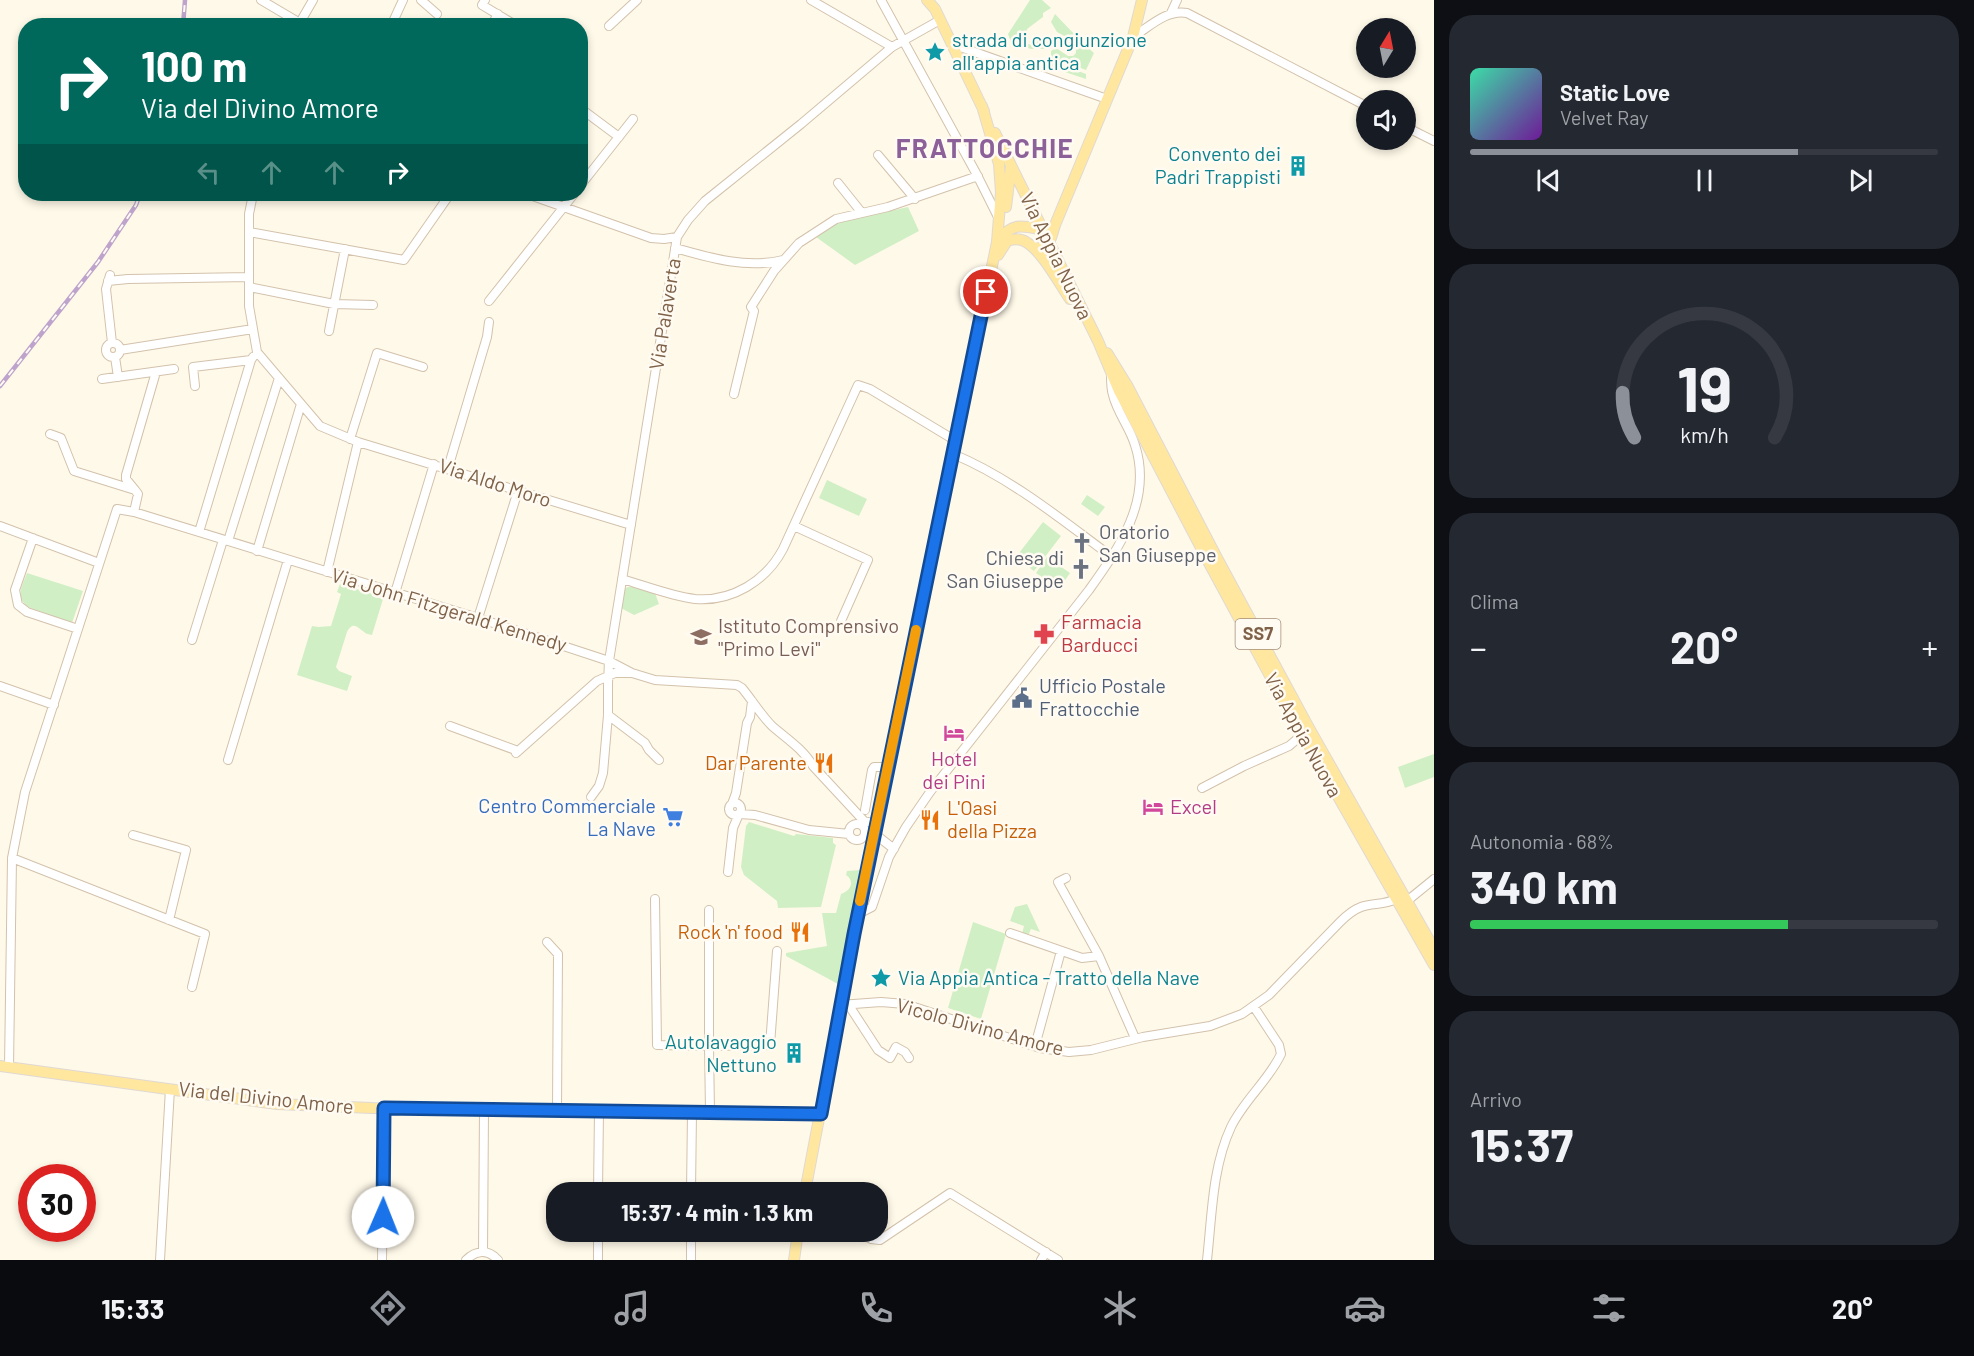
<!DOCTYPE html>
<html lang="it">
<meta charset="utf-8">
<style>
:root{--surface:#171b24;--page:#242831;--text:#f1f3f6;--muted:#9ea1a6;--line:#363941;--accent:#8c9099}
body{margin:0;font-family:Barlow,sans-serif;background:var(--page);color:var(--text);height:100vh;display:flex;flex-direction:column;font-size:22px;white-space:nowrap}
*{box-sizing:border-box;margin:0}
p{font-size:20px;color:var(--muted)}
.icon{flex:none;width:33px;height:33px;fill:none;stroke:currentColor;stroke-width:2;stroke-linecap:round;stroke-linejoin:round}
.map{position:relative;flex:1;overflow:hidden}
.side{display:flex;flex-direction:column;gap:15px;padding:15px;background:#0d0f14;width:540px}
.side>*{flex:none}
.guide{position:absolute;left:18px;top:18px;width:570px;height:183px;border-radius:24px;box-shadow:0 3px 9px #0003;background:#00695c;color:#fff;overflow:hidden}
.needle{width:39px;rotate:10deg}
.fabs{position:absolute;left:1356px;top:18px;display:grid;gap:12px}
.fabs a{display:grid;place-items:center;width:60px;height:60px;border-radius:50%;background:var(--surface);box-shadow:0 3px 9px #0003;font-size:30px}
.speed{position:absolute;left:18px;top:1164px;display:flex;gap:12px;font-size:30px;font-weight:700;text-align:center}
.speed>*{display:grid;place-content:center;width:78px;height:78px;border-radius:50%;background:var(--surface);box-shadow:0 3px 9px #0003;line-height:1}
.speed .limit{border:9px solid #d22;background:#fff;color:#111}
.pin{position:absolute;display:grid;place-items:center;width:51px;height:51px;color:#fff;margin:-26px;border:3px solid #fff;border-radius:50%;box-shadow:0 2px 6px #0007}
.me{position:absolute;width:66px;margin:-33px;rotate:1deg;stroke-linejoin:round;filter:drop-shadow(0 0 4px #0008)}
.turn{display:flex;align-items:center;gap:21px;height:126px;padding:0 24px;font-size:27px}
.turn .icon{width:78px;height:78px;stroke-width:2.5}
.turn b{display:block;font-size:42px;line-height:51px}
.lanes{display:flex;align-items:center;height:57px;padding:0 24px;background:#0003;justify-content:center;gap:30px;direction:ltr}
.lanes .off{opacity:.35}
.big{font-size:45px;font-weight:700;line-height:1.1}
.side .card{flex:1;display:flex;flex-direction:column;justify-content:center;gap:9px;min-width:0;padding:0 21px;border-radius:24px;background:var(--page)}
.side .dial{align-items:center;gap:0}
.dial svg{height:156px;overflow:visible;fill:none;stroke:var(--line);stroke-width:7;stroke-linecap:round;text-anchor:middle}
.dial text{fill:var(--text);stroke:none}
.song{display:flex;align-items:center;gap:18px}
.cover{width:72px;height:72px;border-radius:9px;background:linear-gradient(135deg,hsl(160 70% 55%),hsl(280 70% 35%))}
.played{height:6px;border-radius:3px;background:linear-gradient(90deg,var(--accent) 70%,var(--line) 70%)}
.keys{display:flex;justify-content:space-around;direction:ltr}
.heat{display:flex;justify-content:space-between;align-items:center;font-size:33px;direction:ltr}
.charge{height:9px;border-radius:4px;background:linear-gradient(90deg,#34c759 68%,var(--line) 0)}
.trip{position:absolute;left:546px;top:1182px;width:342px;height:60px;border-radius:24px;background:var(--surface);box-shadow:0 3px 9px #0003;font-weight:700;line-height:60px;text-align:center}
.tab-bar{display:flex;height:96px;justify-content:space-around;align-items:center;background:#090b0e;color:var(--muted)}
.tab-bar .icon{width:42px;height:42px}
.tab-bar .active{color:var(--accent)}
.tab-bar b{font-size:27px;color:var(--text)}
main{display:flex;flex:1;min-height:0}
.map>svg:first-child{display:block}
.green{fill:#d1efc5}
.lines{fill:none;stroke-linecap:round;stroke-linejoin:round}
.minor-casing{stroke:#d3c2ac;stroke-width:10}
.major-casing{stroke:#e0d9d3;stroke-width:12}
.minor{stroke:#fff;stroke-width:8}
.major{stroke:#ffe7a0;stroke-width:10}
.rail-casing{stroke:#bea4cc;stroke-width:4.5}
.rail{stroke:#fffbf2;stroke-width:2;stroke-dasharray:7;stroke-linecap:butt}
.route-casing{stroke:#114b97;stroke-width:15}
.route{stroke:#1a73e8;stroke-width:10}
.slow{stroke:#f59e0b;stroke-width:10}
.labels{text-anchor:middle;stroke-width:5;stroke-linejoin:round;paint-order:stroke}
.shield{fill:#fffbf2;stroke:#a58f7b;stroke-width:1.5}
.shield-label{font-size:18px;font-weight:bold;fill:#7e6148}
.culture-label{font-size:20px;fill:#0d838f;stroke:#fffbf2;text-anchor:start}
.street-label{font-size:20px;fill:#7e6148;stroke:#fffbf2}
.worship-label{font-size:20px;fill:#5b616d;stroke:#fffbf2;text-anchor:start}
.health-label{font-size:20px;fill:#be3a42;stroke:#fffbf2;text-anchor:start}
.education-label{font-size:20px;fill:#785e54;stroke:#fffbf2;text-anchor:start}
.service-label{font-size:20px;fill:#4e5e75;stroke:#fffbf2;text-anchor:start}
.hotel-label{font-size:20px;fill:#b23c85;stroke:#fffbf2}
.food-label{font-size:20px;fill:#c56008;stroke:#fffbf2;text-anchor:end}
.shop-label{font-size:20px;fill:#366cbe;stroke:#fffbf2;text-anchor:end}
.district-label{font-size:26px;font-weight:bold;letter-spacing:1.5px;fill:#8c6099;stroke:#fffbf2}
</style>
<main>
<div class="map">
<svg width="1434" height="1260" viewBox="0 0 1434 1260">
<rect width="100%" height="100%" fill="#fff9e9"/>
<path class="green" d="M1030,0H1042L1051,8L1043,13V17L1027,29L1025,40L1028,44L1033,45L1037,42V38L1049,43L1047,49H1031L1011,42L1008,34Z
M1055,14L1076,36L1072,35L1068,38L1057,32L1051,22Z
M1079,40L1094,53L1086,70L1051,57V51L1056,48L1068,56H1073L1076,53V47L1079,44Z
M1049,60L1086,74V79L1047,66L1046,64Z
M908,207L919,231L855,265L816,237L840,222Z
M827,480L867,499L859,516L819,498Z
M1087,495L1105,507L1098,516L1081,504Z
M1043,522L1061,536L1034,571L1016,557Z
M1047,557L1070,573L1059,589L1036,573Z
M27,573L83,591L72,623L28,607C15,597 22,586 27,573Z
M340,584L373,594L372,596L383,599L372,635C369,634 366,634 364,632C357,627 353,621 347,632L336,667L339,671L352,676L347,691L297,675L312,626L318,627L331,626L341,594L337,592Z
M628,587H633L655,593L659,604L634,615L621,608L624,589Z
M1434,754V777L1405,788L1398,767Z
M749,822L794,836L796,834L833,838V843L836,845L821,907L778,908L777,901L744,875L741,867L746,826Z
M860,870L838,984L786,956V953L827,946L822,913H836L841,894C851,891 855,881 846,875L847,871Z
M1027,904L1040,932L1031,929L1028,936L1022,934L1024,926L1010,921L1015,907Z
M973,922L1006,934L981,1019L948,1008Z"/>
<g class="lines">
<g class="minor-casing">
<path id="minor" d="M261,0L300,23
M421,0L437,14
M485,0L482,5L517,26
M811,0L892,47
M881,0L976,173L999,219
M1171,13L1177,0
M298,26L313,0
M391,26L403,0
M491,26L498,14
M609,26L637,0
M1133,37C1149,27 1167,9 1187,13L1366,106
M952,44L1107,99
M580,108L619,137
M1406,127L1434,141
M878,155L915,199
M838,183L862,213
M580,186L633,119
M253,194L249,214V306L257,352L320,426L358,442L631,525
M318,194L333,196
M527,194L651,238L664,239L677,237
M249,232L404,260L450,194
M675,248C710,258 747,269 783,260
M110,275L106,289L112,343
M108,281L128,279L249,277
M249,287L334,304L373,305
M489,301L574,194
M329,331L345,249
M106 350a7 7 0 1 1 14 0a7 7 0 1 1-14 0Z
M120,350L253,329
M115,357L118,377
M102,379L174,369
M195,386L193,367L251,360L253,357
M734,394L754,311L751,307L774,271L799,243L836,219L888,207L978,176
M50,434L61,438L74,471L135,490L138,494L134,512
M350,439L377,353L423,367
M953,454C1011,478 1062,520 1112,557
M448,468L487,337L489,322
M135,490L126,479V475L156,372
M0,526L99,563
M794,526L868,560L841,621
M199,532L251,360
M33,538L15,590L18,605L27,612L78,629
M228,541L279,378
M257,551L301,404
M327,572L358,442
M622,579C646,586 671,596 695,599C732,602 766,581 783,549L858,385L870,389L956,441
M395,593L434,464
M478,618L518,491
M192,640L223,540
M0,686L54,705
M608,715L645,743L649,750L659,760
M450,726L518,751
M516,753L597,681L615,673H632L655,680L737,685L742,688C752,700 761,715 772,726C787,739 803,749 813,766L864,821C870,823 874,823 878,818
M228,760L288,560
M1202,788L1244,766L1289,746L1303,734
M591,797L599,786L603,773L608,715V683L609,661L677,237L688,220L705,201L801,124L892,47L940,20
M729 809a6 6 0 1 1 12 0a6 6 0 1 1-12 0Z
M732,804L736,793L747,723L750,717L752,701
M865,810L872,770L874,767H887
M849 832a8 8 0 1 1 16 0a8 8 0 1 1-16 0Z
M133,835L186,850L169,920
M874,836L880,838L894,849
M12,858L205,934L192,987
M728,872L733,828L739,814L755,815L809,830L849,834
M1066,878L1058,882L1099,956L1135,1038
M655,899L657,1045L709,1046L710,1112
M1407,901L1434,879
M709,910V1046L770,1045L777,951
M858,914L872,907L889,857L906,827L930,792L1089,590C1119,548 1153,500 1135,445C1130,428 1117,412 1113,395C1111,389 1111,382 1111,376
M1010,933L1082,958L1099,956
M547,942L558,954L557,1110
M848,1004L878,1050L890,1058L896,1047L905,1052L909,1058
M840,1005L881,1002L905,1004L1040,1048L1069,1052L1091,1050L1143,1037L1210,1026L1242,1014L1269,995L1340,922C1346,916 1353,910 1361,907C1372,903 1385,905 1396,899
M1035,1046L1061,951
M9,1067L12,858L25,792L117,509L134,512L478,618L609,661L632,673
M598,1192L599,1111
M691,1192L692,1112
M857,1232L871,1239L880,1240L950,1193L1058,1260
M483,1252L484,1109
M160,1260L170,1089
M382,1260L384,1108
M466,1260C476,1250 488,1249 498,1260
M598,1260V1232
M691,1260V1232
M1041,1260L1046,1252
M1207,1260C1212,1216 1212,1168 1231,1127C1244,1100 1269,1080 1281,1054L1279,1045L1254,1007"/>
</g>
<g class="major-casing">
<path id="major" d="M927,0L935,9L984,111
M995,133L1098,341L1119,391L1209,563L1282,698L1434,965
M1006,207L1011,166
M998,241C1013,221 1023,226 1045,230
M1034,247C1050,252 1051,237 1055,225L1133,37L1142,0
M998,255L1007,241C1013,239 1020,238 1026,242C1042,251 1059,283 1070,299
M1107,353L1128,387L1217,558L1309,728L1434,949
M0,1066L277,1104L372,1108L821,1114
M805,1192L854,934L997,242L1001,192L999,164L982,106
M794,1260L798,1232"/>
</g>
<use href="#minor" class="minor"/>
<use href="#major" class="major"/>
<g class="rail-casing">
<path id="rail" d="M183,26L185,0
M0,386L98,262L136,205L140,194"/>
</g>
<use href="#rail" class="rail"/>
</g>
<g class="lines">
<g class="route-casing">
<path id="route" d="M383,1217L384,1108L821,1114L854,934L986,292"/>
</g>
<use href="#route" class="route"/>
<path class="slow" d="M860,901L916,630"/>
</g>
<defs>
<g id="sight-bare" transform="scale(1.62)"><path d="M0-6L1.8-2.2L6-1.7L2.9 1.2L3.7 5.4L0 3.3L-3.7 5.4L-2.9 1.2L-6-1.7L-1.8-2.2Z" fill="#0f9aa8" stroke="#fffbf2" stroke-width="2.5" paint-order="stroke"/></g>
<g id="building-bare" transform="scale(1.62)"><path d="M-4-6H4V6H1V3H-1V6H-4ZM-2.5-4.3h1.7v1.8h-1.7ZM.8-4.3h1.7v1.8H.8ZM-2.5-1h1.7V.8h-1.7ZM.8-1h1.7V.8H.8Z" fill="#0f9aa8" stroke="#fffbf2" stroke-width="2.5" paint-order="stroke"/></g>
<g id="church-bare" transform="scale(1.62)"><path d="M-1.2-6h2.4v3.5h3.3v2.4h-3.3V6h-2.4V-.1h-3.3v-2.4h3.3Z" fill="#6b7280" stroke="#fffbf2" stroke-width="2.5" paint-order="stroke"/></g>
<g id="pharmacy-bare" transform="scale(1.62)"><path d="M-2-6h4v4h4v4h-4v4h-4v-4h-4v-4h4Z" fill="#e0444e" stroke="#fffbf2" stroke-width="2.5" paint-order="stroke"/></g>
<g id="school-bare" transform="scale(1.62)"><path d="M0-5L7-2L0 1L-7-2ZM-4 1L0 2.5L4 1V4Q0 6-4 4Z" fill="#8d6e63" stroke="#fffbf2" stroke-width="2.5" paint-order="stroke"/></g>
<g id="civic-bare" transform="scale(1.62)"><path d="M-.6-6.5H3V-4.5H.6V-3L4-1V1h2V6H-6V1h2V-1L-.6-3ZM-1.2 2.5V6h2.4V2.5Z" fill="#5c6f8a" stroke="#fffbf2" stroke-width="2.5" paint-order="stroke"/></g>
<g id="hotel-bare" transform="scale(1.62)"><path d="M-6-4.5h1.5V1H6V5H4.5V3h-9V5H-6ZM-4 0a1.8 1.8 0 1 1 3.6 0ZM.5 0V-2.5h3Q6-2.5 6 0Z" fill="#d1479c" stroke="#fffbf2" stroke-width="2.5" paint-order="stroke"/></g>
<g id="restaurant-bare" transform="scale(1.62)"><path d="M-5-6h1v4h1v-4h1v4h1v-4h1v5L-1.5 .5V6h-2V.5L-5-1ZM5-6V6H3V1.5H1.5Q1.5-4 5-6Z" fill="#e8710a" stroke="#fffbf2" stroke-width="2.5" paint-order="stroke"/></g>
<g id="supermarket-bare" transform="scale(1.62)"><path d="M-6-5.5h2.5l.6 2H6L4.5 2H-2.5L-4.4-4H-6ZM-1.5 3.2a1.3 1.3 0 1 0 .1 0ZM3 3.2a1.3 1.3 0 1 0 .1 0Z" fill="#3f7fe0" stroke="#fffbf2" stroke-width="2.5" paint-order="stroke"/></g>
</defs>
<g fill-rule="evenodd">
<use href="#sight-bare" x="935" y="52"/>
<use href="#building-bare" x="1298" y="166"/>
<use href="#church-bare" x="1082" y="543"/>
<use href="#church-bare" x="1081" y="569"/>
<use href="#pharmacy-bare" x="1044" y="634"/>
<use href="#school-bare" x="701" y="637"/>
<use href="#civic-bare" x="1022" y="698"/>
<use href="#hotel-bare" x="954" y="733"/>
<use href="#restaurant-bare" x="824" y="763"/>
<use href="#hotel-bare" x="1153" y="807"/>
<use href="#supermarket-bare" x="673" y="817"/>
<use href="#restaurant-bare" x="930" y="820"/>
<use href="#restaurant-bare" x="800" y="932"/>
<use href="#sight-bare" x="881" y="978"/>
<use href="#building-bare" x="794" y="1053"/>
</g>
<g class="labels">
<rect class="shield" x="1235.5" y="619" width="45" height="30" rx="4.5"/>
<g class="shield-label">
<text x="1258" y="640">SS7</text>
</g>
<g class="culture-label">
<text x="952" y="47">strada di congiunzione<tspan x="952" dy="23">all'appia antica</tspan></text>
<text x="1281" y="161" text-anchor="end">Convento dei<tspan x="1281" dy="23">Padri Trappisti</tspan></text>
<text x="898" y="985">Via Appia Antica - Tratto della Nave</text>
<text x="777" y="1049" text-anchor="end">Autolavaggio<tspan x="777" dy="23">Nettuno</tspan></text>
</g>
<g class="street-label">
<text transform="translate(1056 256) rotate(64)" y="7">Via Appia Nuova</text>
<text transform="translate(665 314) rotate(-81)" y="7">Via Palaverta</text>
<text transform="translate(495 483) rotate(18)" y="7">Via Aldo Moro</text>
<text transform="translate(449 610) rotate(17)" y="7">Via John Fitzgerald Kennedy</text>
<text transform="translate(1303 735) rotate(61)" y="7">Via Appia Nuova</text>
<text transform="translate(980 1027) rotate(15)" y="7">Vicolo Divino Amore</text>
<text transform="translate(266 1098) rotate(6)" y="7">Via del Divino Amore</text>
</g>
<g class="worship-label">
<text x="1099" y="539">Oratorio<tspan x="1099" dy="23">San Giuseppe</tspan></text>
<text x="1064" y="565" text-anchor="end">Chiesa di<tspan x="1064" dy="23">San Giuseppe</tspan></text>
</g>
<g class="health-label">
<text x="1061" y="629">Farmacia<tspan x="1061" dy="23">Barducci</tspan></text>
</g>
<g class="education-label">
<text x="718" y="633">Istituto Comprensivo<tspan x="718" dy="23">"Primo Levi"</tspan></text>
</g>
<g class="service-label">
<text x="1039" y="693">Ufficio Postale<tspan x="1039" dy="23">Frattocchie</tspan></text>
</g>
<g class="hotel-label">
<text x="954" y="766">Hotel<tspan x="954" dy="23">dei Pini</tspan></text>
<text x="1170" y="814" text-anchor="start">Excel</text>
</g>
<g class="food-label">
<text x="807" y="770">Dar Parente</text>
<text x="947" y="815" text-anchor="start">L'Oasi<tspan x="947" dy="23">della Pizza</tspan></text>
<text x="783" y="939">Rock 'n' food</text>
</g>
<g class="shop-label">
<text x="656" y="813">Centro Commerciale<tspan x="656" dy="23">La Nave</tspan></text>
</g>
<g class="district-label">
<text x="985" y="158">FRATTOCCHIE</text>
</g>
</g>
</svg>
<div class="fabs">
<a><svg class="needle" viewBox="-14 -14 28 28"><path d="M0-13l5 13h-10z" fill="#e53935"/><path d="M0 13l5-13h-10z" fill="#9ea1a6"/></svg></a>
<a><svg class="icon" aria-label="sound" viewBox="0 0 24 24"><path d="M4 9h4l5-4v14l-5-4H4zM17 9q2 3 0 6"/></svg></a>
</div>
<div class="speed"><div class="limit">30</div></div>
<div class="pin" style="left:986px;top:292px;background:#d93025"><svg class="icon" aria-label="arrive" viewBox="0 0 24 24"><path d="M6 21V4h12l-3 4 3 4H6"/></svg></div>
<svg class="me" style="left:383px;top:1217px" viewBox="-20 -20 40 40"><circle r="19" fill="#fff"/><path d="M0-13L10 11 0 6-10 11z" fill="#1a73e8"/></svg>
<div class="trip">15:37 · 4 min · 1.3 km</div>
<div class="guide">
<div class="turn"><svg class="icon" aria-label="right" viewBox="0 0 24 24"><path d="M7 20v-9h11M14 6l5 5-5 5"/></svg><div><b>100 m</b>Via del Divino Amore</div></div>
<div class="lanes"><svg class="icon off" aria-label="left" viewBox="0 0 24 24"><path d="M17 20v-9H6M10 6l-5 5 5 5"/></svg><svg class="icon off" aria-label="ahead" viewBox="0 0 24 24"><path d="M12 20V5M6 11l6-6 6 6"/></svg><svg class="icon off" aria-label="ahead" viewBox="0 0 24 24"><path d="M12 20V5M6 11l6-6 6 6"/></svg><svg class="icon" aria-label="right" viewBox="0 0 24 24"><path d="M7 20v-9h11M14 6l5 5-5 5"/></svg></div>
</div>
</div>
<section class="side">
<div class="card">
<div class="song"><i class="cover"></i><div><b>Static Love</b><p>Velvet Ray</p></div></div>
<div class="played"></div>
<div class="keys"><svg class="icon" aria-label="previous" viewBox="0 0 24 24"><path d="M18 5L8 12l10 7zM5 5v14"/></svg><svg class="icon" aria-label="pause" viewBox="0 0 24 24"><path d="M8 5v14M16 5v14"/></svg><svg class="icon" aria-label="next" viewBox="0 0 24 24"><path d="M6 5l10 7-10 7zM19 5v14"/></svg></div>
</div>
<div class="card dial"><svg viewBox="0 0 100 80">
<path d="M14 69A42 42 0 1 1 86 69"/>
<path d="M14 69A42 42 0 0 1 8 46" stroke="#8c9099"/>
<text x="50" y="56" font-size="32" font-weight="700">19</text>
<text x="50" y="72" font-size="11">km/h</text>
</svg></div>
<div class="card"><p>Clima</p>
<div class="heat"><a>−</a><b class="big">20°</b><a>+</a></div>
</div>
<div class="card"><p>Autonomia · 68%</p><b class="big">340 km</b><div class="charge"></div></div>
<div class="card"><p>Arrivo</p><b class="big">15:37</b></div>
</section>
</main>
<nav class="tab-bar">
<b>15:33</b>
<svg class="icon active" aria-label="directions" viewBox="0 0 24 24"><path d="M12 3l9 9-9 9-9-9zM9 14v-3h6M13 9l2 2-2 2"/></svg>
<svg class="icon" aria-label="music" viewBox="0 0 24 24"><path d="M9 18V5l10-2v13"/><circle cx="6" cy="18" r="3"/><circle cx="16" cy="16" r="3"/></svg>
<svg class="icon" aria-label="phone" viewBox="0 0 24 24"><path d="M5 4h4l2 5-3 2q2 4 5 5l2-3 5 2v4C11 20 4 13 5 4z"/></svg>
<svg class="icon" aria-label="climate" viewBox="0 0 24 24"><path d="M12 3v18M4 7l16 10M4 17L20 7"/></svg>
<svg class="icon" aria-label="car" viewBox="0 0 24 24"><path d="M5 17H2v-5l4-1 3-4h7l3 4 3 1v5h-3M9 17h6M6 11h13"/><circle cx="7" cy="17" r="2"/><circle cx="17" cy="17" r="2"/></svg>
<svg class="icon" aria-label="filters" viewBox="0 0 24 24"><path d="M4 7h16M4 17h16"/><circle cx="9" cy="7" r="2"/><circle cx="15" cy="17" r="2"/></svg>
<b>20°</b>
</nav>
